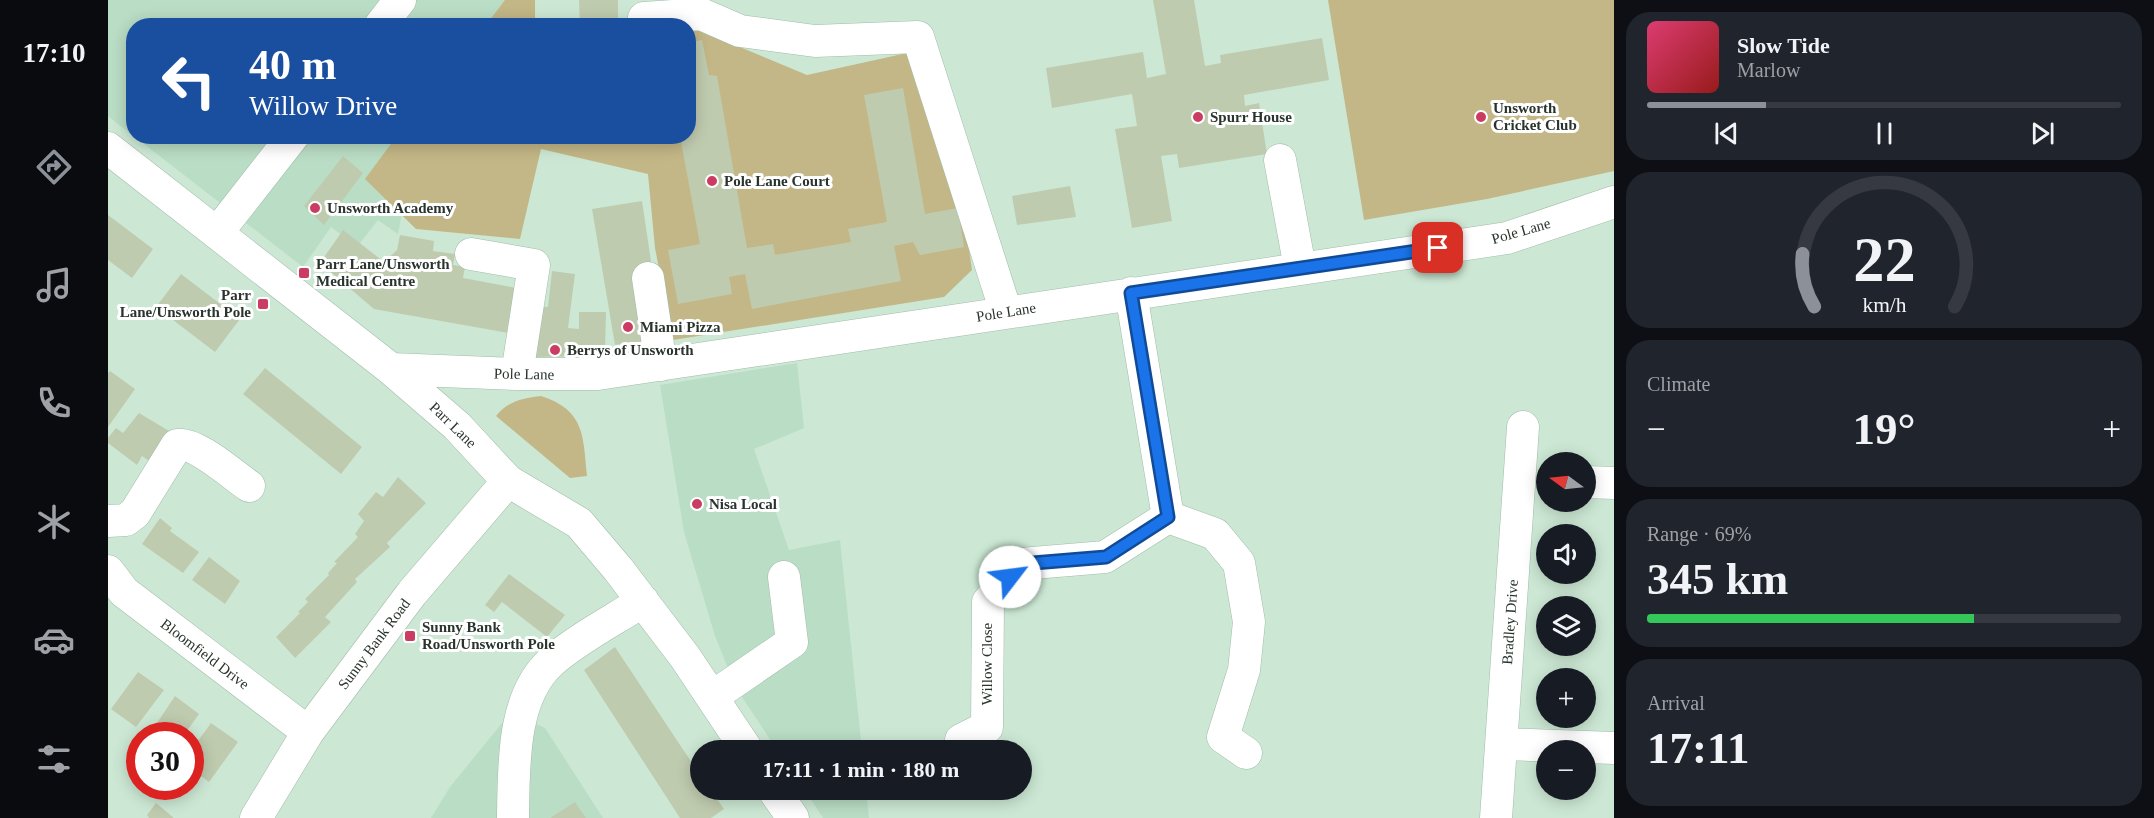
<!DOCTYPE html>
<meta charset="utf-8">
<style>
:root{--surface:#171b24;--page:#20242c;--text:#f1f3f6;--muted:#9ea1a6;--line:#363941;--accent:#8c9099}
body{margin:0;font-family:Georgia,serif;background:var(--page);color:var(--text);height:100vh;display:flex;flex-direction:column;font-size:22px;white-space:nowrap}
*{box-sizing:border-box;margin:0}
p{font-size:20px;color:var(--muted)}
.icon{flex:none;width:33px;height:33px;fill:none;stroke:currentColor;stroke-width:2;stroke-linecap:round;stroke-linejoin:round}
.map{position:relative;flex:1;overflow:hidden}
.side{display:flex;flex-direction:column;gap:12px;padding:12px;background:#0d0f14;width:540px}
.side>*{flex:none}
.top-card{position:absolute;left:18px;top:18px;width:570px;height:126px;border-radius:24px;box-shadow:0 3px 15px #0003;background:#1a4fa0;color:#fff;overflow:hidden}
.needle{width:39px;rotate:285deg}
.fabs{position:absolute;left:1428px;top:452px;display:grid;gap:12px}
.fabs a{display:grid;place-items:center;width:60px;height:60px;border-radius:50%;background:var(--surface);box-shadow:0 3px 15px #0003;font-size:30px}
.speed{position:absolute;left:18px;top:722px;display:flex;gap:12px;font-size:30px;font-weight:700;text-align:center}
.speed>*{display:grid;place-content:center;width:78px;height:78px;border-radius:50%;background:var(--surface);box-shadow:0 3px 15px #0003;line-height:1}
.speed .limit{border:9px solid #d22;background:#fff;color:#111}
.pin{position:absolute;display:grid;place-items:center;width:51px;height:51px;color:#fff;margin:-26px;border-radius:12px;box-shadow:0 3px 9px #0006}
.me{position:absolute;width:66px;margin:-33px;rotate:60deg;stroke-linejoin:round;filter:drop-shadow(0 0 4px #0008)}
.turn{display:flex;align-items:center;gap:21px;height:126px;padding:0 24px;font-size:27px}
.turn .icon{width:78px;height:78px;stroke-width:2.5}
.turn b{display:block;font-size:42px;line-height:51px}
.big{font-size:45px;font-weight:800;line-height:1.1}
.side .tile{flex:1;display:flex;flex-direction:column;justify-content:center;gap:9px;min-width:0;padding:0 21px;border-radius:24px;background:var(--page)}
.side .dial{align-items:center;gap:0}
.dial svg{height:156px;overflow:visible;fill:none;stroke:var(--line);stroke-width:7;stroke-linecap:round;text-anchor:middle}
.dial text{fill:var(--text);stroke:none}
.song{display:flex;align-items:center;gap:18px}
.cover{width:72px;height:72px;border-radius:9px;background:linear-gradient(135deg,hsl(340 70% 55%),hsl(0 70% 35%))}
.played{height:6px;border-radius:3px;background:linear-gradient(90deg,var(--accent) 25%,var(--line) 25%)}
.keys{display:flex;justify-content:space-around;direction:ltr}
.heat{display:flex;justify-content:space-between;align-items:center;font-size:33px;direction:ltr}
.charge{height:9px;border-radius:4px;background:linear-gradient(90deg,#34c759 69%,var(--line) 0)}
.trip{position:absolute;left:582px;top:740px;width:342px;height:60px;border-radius:30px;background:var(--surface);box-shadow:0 3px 15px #0003;font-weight:800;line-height:60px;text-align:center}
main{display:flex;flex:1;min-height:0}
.dock{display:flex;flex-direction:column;width:108px;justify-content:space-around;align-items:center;background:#090b0e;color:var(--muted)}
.dock .icon{width:42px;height:42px}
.dock .selected{color:var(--accent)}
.dock b{font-size:27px;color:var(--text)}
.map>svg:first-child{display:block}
.built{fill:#baddc5}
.green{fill:#c3b787}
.building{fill:#bfcbaf}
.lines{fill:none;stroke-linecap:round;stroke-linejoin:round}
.minor-casing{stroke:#a1bca9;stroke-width:33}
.minor{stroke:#fff;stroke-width:32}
.route-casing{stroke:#114b97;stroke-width:15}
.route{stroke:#1a73e8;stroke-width:10}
.poi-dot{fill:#cb3c63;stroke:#fff;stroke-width:2}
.labels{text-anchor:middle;stroke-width:6;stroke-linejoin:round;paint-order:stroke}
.poi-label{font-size:15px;font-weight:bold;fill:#29342c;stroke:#fff;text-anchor:start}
.street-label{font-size:15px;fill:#29342c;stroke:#fff}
</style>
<main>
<nav class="dock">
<b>17:10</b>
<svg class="icon selected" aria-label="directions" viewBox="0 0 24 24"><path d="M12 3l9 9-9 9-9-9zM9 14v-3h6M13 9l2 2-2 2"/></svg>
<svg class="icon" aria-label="music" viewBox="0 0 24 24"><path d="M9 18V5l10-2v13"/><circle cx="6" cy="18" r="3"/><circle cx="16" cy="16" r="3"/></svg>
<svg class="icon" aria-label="phone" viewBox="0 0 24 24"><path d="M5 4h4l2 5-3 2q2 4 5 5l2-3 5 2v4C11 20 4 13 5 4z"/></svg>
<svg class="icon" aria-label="climate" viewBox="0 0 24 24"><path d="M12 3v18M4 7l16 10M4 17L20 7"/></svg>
<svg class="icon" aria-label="car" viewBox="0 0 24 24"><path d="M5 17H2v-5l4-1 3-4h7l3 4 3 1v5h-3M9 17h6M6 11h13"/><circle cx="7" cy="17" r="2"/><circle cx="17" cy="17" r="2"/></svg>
<svg class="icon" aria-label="filters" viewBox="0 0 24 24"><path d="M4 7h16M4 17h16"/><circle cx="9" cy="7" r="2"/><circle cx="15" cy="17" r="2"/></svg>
</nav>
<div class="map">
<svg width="1506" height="818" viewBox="0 0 1506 818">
<rect width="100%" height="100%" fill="#cce8d4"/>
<path class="built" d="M0,0H399L401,25L26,26L25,136L0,116Z
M27,137H325L297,197L290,234L270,220L249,247L223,227L195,267Z
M689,363L696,428L646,449L681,550L732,540L754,750H669L628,688L607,636L576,532L552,385Z
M403,712L437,728L495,818H323L342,787Z
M696,789H758L761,818H715Z"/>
<path class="green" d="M397,0H427V25H378Z
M1220,0H1506V171L1379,199L1256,220Z
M581,28H586L699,75L799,53L857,221L864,270L836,297L565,340L547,248L540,174L433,149L412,239L308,229L257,179L288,137L580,136Z
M433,396C477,410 475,436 479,476L462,478L388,416C400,401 415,398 433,396Z"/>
<path class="building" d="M471,0H510V26H472Z
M1045,0H1086L1097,66L1113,63L1112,55L1214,38L1221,80L1136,95L1137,106L1151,103L1159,154L1071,168L1069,154L1053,156L1064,221L1024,228L1007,129L1029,126L1024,94L944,108L938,68L1035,52L1039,78L1058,74Z
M594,40L601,75L609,76L639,248L665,244L667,255L743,242L740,229L779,222L756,95L795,88L817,214L850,208L856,247L812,255L805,242L786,246L793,281L644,309L637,274L621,277L624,294L570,304L560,250L592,244L572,136H580V43Z
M235,156L255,173L216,225L196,206Z
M962,186L968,217L909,225L904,196Z
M534,201L544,268L538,341L507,345L484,209Z
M0,215L45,249L24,278L0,260Z
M235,230L276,262L289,250L292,235L326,241L325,251L347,254L345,265L357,267L355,278L414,289L406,334L266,309L212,263Z
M444,271L467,274L460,328L471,329V312H498L497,350L473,351V356L427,357L425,306L440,307Z
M73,274L132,319L107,352L48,307Z
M157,368L254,447L233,474L135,394Z
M2,371L27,389L0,427V373Z
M31,413L61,431L41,461L34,456L29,465L0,443V438L8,428L15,433Z
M290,477L318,503L279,543L282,547L247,579L249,582L217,617L223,622L187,658L168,637L192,613L190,612L200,602L197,599L221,575L220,573L229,563L226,562L250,537L247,534L256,521L250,514L268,492L275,497Z
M52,518L64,528L62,531L91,552L75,573L34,544Z
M101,557L132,581L117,604L84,580Z
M401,574L457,615L439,637L394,602L386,612L377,605Z
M507,647L592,775V789H602L616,809L603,818H572L476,670Z
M30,672L56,690L28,727L3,709Z
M67,696L91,714L76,735H41Z
M103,723L130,742L101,782L82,768V752Z
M467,802L478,818H442Z
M48,803L66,818H41L39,815Z"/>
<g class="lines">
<g class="minor-casing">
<path id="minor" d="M536,18L593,14L632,31L707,41L810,37L898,312
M272,26L292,0
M0,148L283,369L349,426L400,481L471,523L510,569L577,657L639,750
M1172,160L1192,268
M109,233L185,136
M363,254L426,265L409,374
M540,278L553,365
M1023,293L1060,517L1107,534L1131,563L1141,622L1136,670L1115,737L1138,753
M283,369L409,374H490L1399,238L1506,202
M1478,482L1506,483
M0,521L18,520L27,513L69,445C87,441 126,476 141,486
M0,571L16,592L200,732
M604,697L684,642L676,577
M853,740L879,727L880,602L913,564L997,557L1060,517
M1394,744L1506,748
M665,789L685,818
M148,818L200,732L304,593L400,481
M405,818C406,769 403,698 443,662C469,639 506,620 535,601
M1388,818L1415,427"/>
</g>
<use href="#minor" class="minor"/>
</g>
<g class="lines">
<g class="route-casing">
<path id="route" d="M902,577L913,564L998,557L1060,517L1023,293L1330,248"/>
</g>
<use href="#route" class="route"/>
</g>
<g class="poi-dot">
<circle cx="1090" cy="117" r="6"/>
<circle cx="1373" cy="117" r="6"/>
<circle cx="604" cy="181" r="6"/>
<circle cx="207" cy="208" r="6"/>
<rect x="190" y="267" width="12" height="12" rx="3"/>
<rect x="149" y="298" width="12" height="12" rx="3"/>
<circle cx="520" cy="327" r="6"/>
<circle cx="447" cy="350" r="6"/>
<circle cx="589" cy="504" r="6"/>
<rect x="296" y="630" width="12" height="12" rx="3"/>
</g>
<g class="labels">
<g class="poi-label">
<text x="1385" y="113">Unsworth<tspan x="1385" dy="17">Cricket Club</tspan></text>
<text x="1102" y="122">Spurr House</text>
<text x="616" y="186">Pole Lane Court</text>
<text x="219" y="213">Unsworth Academy</text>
<text x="208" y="269">Parr Lane/Unsworth<tspan x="208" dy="17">Medical Centre</tspan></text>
<text x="143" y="300" text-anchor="end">Parr<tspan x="143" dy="17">Lane/Unsworth Pole</tspan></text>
<text x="532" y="332">Miami Pizza</text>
<text x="459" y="355">Berrys of Unsworth</text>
<text x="601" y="509">Nisa Local</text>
<text x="314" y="632">Sunny Bank<tspan x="314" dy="17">Road/Unsworth Pole</tspan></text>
</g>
<g class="street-label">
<text transform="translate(1413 231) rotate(-16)" y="5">Pole Lane</text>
<text transform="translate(898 312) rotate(-9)" y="5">Pole Lane</text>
<text transform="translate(416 374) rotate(1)" y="5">Pole Lane</text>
<text transform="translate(345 425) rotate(44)" y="5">Parr Lane</text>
<text transform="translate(1402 622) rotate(-86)" y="5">Bradley Drive</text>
<text transform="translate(266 644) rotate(-53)" y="5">Sunny Bank Road</text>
<text transform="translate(97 654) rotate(37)" y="5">Bloomfield Drive</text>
<text transform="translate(879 664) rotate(-90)" y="5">Willow Close</text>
</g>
</g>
</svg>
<div class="fabs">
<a><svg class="needle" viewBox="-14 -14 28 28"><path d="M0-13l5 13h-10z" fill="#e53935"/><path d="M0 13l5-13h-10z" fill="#9ea1a6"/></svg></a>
<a><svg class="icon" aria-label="sound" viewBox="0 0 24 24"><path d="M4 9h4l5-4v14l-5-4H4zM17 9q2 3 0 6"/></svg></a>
<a><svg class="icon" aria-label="layers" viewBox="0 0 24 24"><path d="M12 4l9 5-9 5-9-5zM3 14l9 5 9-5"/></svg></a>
<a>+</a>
<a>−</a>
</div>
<div class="speed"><div class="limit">30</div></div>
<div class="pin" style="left:1330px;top:248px;background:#d93025"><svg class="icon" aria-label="arrive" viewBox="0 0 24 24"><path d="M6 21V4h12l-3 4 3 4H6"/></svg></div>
<svg class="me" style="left:902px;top:577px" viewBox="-20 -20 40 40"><circle r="19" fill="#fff"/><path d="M0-13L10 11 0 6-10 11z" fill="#1a73e8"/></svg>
<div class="trip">17:11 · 1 min · 180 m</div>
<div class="top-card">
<div class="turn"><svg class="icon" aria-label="left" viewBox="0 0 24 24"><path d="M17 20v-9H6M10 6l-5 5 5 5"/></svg><div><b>40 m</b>Willow Drive</div></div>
</div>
</div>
<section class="side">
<div class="tile">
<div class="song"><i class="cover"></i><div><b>Slow Tide</b><p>Marlow</p></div></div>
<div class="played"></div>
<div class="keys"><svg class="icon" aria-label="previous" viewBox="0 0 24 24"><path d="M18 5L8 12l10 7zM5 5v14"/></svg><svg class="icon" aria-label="pause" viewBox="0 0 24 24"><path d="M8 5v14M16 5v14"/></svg><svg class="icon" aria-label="next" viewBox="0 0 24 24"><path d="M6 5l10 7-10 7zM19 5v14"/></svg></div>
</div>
<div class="tile dial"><svg viewBox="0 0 100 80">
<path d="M14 69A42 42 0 1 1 86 69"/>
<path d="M14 69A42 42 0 0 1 8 42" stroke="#8c9099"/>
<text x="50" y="56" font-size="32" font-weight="700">22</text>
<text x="50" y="72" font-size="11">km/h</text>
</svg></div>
<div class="tile"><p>Climate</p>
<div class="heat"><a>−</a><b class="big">19°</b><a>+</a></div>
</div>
<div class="tile"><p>Range · 69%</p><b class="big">345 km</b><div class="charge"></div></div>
<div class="tile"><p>Arrival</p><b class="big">17:11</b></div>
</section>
</main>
